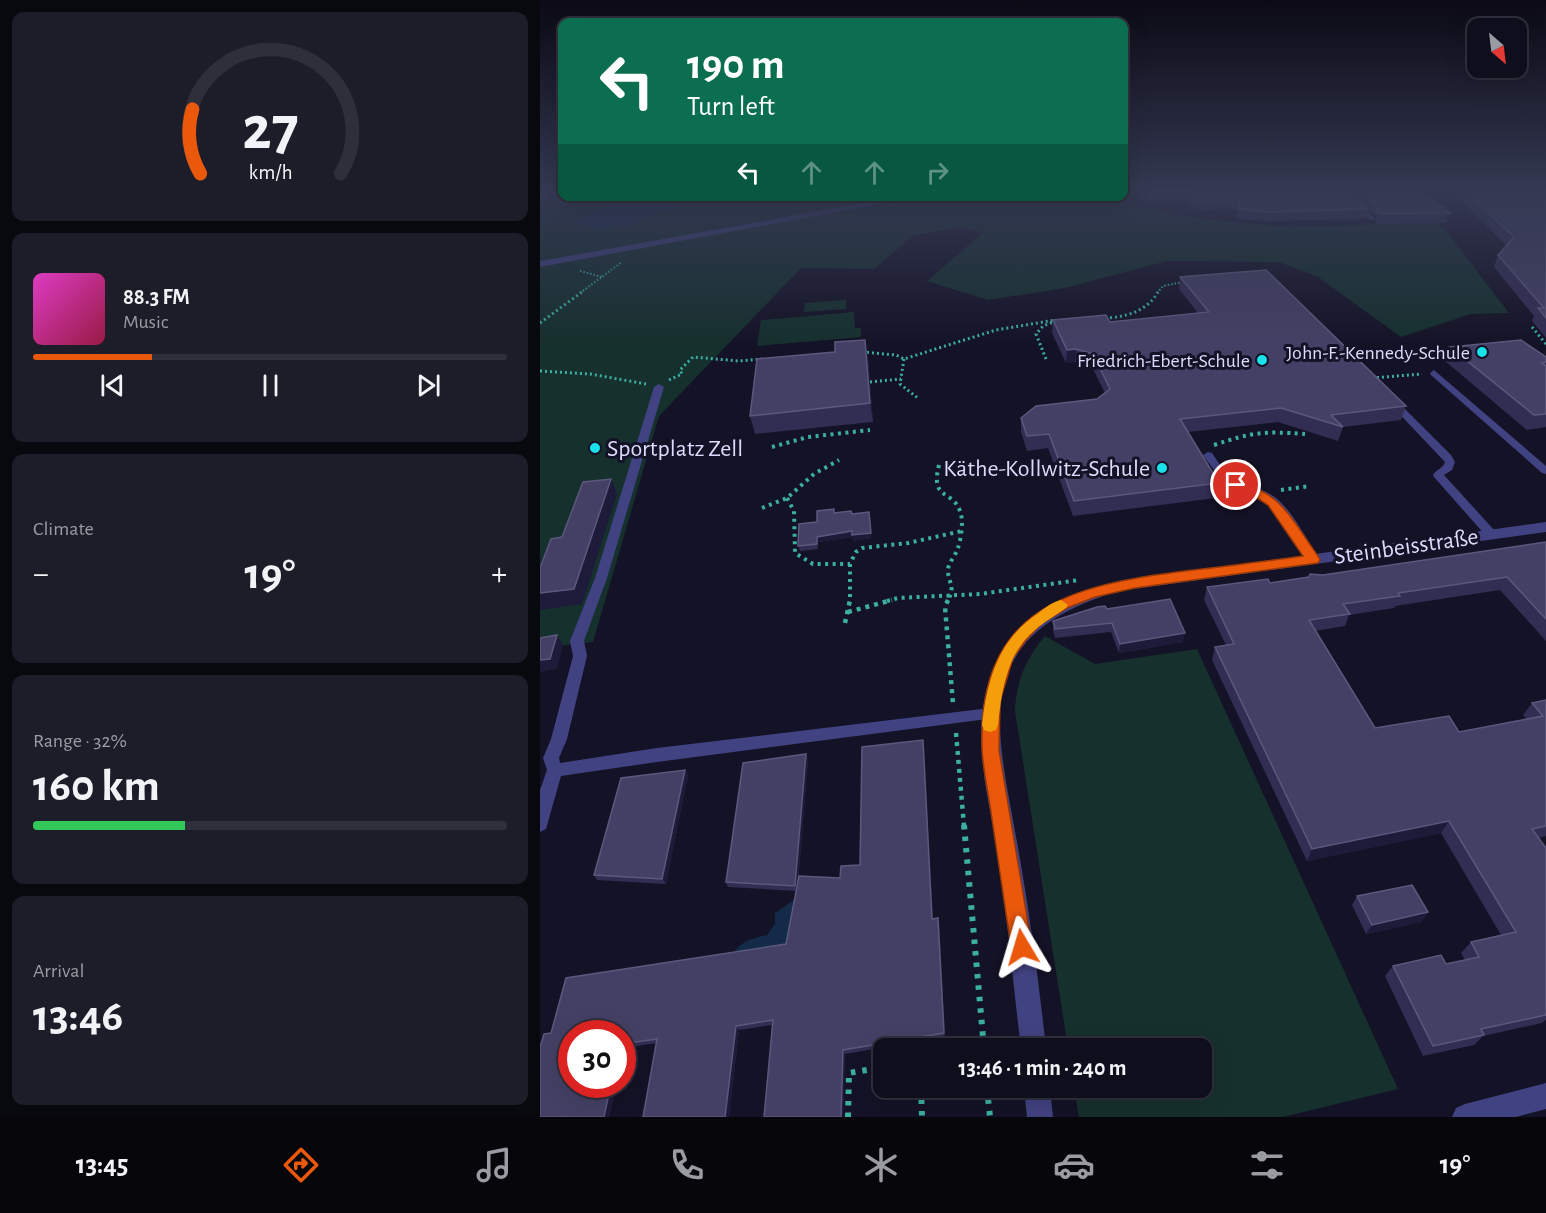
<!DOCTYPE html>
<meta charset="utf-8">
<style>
:root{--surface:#0f0e1c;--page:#1d1c29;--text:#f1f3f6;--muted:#9b9ca3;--line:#2f2e3b;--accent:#ea580c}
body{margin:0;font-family:"Alegreya Sans",sans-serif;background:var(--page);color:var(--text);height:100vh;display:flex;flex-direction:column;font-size:22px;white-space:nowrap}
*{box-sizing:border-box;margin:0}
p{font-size:20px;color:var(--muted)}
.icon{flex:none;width:33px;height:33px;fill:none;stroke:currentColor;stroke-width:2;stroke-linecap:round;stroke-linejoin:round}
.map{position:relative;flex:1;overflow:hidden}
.sheet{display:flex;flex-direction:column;gap:12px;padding:12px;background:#08080f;width:540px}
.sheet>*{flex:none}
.guide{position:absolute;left:18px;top:18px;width:570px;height:183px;border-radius:12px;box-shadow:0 6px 24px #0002,0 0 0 2px var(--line);background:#0b6e4f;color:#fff;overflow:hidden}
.needle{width:39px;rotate:152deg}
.buttons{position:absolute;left:927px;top:18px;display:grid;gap:12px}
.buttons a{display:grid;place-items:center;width:60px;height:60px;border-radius:12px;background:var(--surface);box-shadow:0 6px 24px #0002,0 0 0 2px var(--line);font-size:30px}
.speed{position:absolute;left:18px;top:1020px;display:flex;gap:12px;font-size:30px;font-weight:700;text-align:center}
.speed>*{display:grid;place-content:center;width:78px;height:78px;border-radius:50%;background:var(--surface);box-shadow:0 6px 24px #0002,0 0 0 2px var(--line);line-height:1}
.speed .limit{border:9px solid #d22;background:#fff;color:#111}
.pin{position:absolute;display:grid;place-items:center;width:51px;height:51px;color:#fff;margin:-26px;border:3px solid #fff;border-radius:50%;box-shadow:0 2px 6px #0007}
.me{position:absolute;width:66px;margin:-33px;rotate:353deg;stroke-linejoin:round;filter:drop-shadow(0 0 4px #0008)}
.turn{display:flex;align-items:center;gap:21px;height:126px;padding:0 30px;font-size:27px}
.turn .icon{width:78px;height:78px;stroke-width:2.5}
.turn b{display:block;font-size:42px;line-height:51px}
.lanes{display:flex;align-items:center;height:57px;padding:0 30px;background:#0003;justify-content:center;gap:30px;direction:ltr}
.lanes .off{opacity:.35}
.big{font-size:45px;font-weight:700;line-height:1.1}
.sheet .tile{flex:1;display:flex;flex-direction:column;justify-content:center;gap:9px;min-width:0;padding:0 21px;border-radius:12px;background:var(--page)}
.sheet .dial{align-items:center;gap:0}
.dial svg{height:156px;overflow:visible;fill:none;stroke:var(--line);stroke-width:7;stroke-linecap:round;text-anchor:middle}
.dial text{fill:var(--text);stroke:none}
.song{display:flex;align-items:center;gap:18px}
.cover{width:72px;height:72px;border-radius:9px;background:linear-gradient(135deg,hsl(310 70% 55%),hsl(340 70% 35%))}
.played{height:6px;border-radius:3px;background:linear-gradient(90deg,var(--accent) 25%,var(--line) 25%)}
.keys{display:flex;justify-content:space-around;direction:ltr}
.heat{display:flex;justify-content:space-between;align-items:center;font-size:33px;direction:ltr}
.charge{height:9px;border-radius:4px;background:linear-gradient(90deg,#34c759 32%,var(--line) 0)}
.trip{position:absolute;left:333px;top:1038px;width:339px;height:60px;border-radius:12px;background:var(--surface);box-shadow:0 6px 24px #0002,0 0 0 2px var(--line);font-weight:700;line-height:60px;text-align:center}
.tabs{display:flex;height:96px;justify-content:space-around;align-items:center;background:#06060b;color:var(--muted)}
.tabs .icon{width:42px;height:42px}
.tabs .selected{color:var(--accent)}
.tabs b{font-size:27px;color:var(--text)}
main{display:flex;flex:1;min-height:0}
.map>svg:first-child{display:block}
.green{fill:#16302e}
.water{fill:#132b49}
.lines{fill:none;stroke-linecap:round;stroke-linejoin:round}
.path-far4{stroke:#3bafa2;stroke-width:2;stroke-dasharray:1.5 2;stroke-linecap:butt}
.path-far3{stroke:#3bafa2;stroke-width:3;stroke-dasharray:2 3;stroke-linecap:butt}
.path-far2{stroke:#3bafa2;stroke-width:4;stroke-dasharray:3 4.5;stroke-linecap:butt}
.path-far1{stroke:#3bafa2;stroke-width:4.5;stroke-dasharray:4 5;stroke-linecap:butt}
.path{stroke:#3bafa2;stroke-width:6;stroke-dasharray:4.5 7;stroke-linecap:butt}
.service{fill:#414281;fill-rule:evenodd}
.minor{fill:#414281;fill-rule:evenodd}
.tertiary{fill:#414281;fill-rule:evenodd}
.wall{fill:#322d53}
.shaded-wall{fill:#1e1a39}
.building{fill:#444065;stroke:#5c587d;stroke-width:1.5}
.route{fill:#ea580c;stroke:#983908;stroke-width:1.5}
.slow{fill:#f59e0b}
.poi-dot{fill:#18e1ea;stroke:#141226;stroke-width:2}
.labels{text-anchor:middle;stroke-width:6;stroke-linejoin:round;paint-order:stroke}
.far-poi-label{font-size:20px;fill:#dddbfc;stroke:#141226;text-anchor:end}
.poi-label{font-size:24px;fill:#dddbfc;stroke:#141226;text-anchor:start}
.street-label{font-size:24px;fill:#dddbfc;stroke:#141226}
</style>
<main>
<section class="sheet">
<div class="tile dial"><svg viewBox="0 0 100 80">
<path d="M14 69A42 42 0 1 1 86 69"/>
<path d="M14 69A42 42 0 0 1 10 36" stroke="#ea580c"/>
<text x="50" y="56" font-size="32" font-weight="700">27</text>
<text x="50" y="72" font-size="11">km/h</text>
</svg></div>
<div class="tile">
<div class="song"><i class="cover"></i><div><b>88.3 FM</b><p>Music</p></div></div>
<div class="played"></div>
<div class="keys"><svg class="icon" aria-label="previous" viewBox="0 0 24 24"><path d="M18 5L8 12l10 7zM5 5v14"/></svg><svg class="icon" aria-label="pause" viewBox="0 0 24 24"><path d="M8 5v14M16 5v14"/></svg><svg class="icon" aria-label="next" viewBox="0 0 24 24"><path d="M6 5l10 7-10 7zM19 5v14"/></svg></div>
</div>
<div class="tile"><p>Climate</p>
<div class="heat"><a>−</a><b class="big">19°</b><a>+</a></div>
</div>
<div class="tile"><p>Range · 32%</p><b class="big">160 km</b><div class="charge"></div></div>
<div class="tile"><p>Arrival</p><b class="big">13:46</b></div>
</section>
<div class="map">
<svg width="1006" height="1117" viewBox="0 0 1006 1117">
<rect width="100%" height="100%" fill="#141226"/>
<path class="green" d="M0,189H22V196L370,197L211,223L0,262Z
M394,197H557L639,215L680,221L748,227L897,223L907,232L969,313L931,314L861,337L778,277L739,262L627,261L525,288L448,300L387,281L444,232L420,228L374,235L334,269L261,268L119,416L53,642L0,648V266L258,218Z
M306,300V309L264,312L265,303Z
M314,312L315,328H321V337L217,346L221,320Z
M505,636L555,664L657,649L858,1089L743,1117H539L534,1088H662V1048H528L475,711C476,682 486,658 505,636Z"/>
<path class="water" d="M97,197V196L190,197L131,209L86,226L58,229L33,223L49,213Z
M257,898L248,949L193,956C198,941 214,938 227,935L235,924V913Z"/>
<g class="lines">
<path class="path-far4" d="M0,196L22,191
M40,271L62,277
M40,293L82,262
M617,293L623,286L643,282"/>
<path class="path-far3" d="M565,318C587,317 607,311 618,292
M0,323L42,292
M992,327L1006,344
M322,352L356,355L364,359L456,330L515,320
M364,359L360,384L379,399
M506,359L496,334L503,326L513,322
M0,371L50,374L106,384
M832,378L882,374
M129,380L142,374L140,370L153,357L199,361L222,359
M330,382L361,379"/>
<path class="path-far2" d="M674,445C713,432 724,431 765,434
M232,447L268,437L330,430
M399,465C390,501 412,489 420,511C424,521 421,539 418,548C416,555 408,563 408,570C408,585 416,583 408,601
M741,490L770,486
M247,498L254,511L255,553L273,564H310L316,552L322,548L368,543L422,531
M222,508L247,498L274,474L299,460
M310,564V601
M347,601L358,598L440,594L539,580"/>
<path class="path-far1" d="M408,600L405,607L413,704
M308,612L352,600
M305,623L310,600
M416,733L424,826"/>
<path class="path" d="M424,825L444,1048
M381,1088L382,1117
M447,1088L450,1117
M308,1117L309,1073L344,1067"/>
<path class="service" d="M796,189H802L834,218V220H830Z
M894,370L1006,466V474L1002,473L891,375L890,373Z
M119,384L124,387L67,578L44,641L47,656L27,739L19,758L20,763L117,748L450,708L455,710L457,714L455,718L117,762L21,776L6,829L0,832V790L7,770L3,758L11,739L33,656L30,641L55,578L114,387Z
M853,399L856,400L911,455L915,462L912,470L904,475L955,531L957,534L955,537H947L894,477L893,475C896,469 903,469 905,462L850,404L848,402Z
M668,452L672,453C678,462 684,471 693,477C707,486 723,488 736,498C755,514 766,539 779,560L777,563H769L734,510L719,497L694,486L679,477L663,455Z"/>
<path class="minor" d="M364,196H384L0,267V261Z
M1006,522V532L579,591C420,638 459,732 480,859C491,921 499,985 506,1048H481C473,985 468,922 459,859C454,827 446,797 443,765C435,700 452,634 515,603C535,592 557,587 579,581Z
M484,1088H510L513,1117H487Z"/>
<path class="tertiary" d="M1006,1083V1109L976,1117H912L916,1108L925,1104Z"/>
</g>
<path class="wall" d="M598,189H877L910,213L906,223L839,224L835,222L836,216L828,209L825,219L727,221L697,219L698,209L655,210L648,200L604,201Z
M909,189H1005L1006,190V338L992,321L994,316L954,267L958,255L967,246Z
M640,277L866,406L861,420L803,427L798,441L738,422L648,432L679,483L676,498L533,516L508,448L487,451L481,432V418L557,399L565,393L552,367L535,362L526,363L512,333L513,320L570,322L658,313L639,289Z
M325,340L328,357L333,422L215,434L210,416L295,352Z
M910,347L1006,357V427L987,430L905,361Z
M295,513L312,514L330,517L331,538L313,541V537L278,542V549L260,551L258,546L277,522Z
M1006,542V641L960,590L855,606L854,608L809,615L805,626L775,631L835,728L919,732L987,719L983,715L992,703L1006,700V836L999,838L1006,848V1020L1002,1023L943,1036L934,1045L883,1056L845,976L853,966L906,964L925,960L921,953L931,942L961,935L901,833L767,861L672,660L675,647L686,645L664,600L667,587L730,583Z
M567,609L643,642L579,653L571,632L515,638L513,630V621Z
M383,740L393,919L398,918L399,923L405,1037L305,1054L303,1117H224L232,1025L199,1030L189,1117H103L117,1043L84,1048L82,1054V1034H32V1084H76L69,1117H0V1047L4,1034L11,1033L26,978L246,944L256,891L188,887L186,882L203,763L266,754L268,759L258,883L259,876L300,878L301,866L320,865L322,747Z
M145,770L148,775L126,884L57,880L54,875Z
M817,896L888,912L881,922L826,934L812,905Z"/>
<path class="shaded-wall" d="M325,340L328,357L333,422L330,403Z
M536,349L535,362L526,363L527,350Z
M71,479L77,494L42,604L0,610V593Z
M329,512L331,538L313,541V537L278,542V549L277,544V537Z
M645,633L643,642L579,653L580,644Z
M17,635L23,645L17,669L0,672V660Z
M383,740L384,745L393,924L392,919Z
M266,754L268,759L257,891L255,886Z
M145,770L148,775L126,884L122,879Z
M909,821L901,833L767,861L772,849Z
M888,912L881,922L826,934L832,925Z
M398,918L399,923L405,1037L404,1033Z
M196,1026L199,1030L189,1117H185Z
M303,1050L305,1054L303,1117H301Z
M71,1084H76L69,1117H64Z"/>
<path class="building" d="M603,189H805L828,209L729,212L698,209L701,200L656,201L649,191L605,192Z
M817,189H877L910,213L842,214L837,212L838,207Z
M923,189H1005L1006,190V318L998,308H1004L958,255L974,237Z
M726,270L866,406L791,415L803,427L741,408L640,419L679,483L534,501L509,434L487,436L481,418L496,406L557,399L570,389L553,354L536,349L527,350L513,320L566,315L570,322L669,312L640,277Z
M325,340L330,403L210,416L217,359L295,352V342Z
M981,340L1006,357V362L1002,363L1006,366V414L994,415L910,347Z
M71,479L34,589L0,593V568L11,539L22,537L43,482Z
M294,509V513L311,511L312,514L329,512L331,533L312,535V531L277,537V544L258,546L259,524L277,522V511Z
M1006,542V619L967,577L858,593L860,596L803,604L810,614L769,620L835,728L909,716L919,732L1003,716L992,703L1006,700V826L992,829L1006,848V1015L941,1029L944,1035L893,1046L853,966L901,955L906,964L939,957L931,942L976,932L909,821L772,849L675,647L694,644L667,587L728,579L730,583L769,577L770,574L783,575Z
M630,599L645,633L580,644L572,623L515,629L513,621L557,607L565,606L567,609Z
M17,635L10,659L0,660V638Z
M383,740L392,919L398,918L404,1033L303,1050L301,1117H224L233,1020L196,1026L185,1117H103L117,1039L82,1044V1034H32V1084H71L64,1117H0V1047L4,1034L11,1033L26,978L246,944L259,876L300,878L301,866L320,865L322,747Z
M266,754L255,886L186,882L203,763Z
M145,770L122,879L54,875L81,778Z
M872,885L888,912L832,925L817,896Z"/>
<linearGradient id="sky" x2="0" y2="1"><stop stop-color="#0b0a15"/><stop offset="0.55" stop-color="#343952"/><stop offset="1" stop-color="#343952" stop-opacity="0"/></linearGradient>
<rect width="1006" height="345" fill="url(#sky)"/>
<path class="route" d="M696,481C743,493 752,520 778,556L780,560L778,563L595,588L555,597L527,608L502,623L486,640L473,658L460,701L459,750L492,947L489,955L482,958L474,955L471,947C464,902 458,857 451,812C448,791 443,770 442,749C438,613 521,587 637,572C679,567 721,562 763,556L728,505L714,496L692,487V482Z"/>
<path class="slow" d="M521,600L528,605L526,608C516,615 504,622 495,630C466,654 462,691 458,725L456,730L450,732L444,730L442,725C447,681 458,640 497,614C505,608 512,602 521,600Z"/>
<g class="poi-dot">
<circle cx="942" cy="352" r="6"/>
<circle cx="722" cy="360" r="6"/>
<circle cx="55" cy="448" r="6"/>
<circle cx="622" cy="468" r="6"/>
</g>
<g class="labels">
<g class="far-poi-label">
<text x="930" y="359">John-F.-Kennedy-Schule</text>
<text x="710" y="367">Friedrich-Ebert-Schule</text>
</g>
<g class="poi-label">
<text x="67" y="456">Sportplatz Zell</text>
<text x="610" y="476" text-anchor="end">Käthe-Kollwitz-Schule</text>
</g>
<g class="street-label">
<text transform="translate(866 546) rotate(-8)" y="8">Steinbeisstraße</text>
</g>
</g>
</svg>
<div class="buttons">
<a><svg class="needle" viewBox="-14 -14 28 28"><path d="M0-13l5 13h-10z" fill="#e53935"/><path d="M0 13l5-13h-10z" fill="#9b9ca3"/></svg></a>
</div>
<div class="speed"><div class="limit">30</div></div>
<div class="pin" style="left:696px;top:485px;background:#d93025"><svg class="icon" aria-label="arrive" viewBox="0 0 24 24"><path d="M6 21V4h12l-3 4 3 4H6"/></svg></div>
<svg class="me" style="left:482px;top:947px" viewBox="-20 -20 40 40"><path d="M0-17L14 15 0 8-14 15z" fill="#ea580c" stroke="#fff" stroke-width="4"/></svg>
<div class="trip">13:46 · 1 min · 240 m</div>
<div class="guide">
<div class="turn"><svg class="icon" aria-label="left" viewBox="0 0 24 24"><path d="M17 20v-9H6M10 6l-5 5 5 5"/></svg><div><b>190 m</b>Turn left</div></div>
<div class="lanes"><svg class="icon" aria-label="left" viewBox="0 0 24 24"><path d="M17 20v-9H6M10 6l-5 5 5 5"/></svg><svg class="icon off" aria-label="ahead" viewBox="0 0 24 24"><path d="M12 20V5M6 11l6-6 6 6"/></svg><svg class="icon off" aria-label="ahead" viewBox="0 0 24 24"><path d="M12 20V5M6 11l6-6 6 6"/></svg><svg class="icon off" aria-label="right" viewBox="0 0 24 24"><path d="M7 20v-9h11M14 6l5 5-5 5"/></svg></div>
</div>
</div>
</main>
<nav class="tabs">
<b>13:45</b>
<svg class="icon selected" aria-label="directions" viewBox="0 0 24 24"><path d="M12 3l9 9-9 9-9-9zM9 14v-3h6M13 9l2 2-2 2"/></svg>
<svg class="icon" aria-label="music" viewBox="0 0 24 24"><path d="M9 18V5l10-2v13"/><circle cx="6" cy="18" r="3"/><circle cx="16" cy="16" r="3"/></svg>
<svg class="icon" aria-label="phone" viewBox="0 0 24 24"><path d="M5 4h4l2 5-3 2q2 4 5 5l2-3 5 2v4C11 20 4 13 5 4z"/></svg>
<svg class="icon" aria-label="climate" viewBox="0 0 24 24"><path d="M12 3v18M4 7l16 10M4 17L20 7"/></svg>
<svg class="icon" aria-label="car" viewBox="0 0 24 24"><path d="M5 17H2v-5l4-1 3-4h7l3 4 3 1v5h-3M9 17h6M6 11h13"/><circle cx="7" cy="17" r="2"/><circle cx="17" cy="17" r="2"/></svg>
<svg class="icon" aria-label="filters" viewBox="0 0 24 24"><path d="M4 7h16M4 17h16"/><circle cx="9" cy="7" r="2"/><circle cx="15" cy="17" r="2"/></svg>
<b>19°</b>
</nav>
